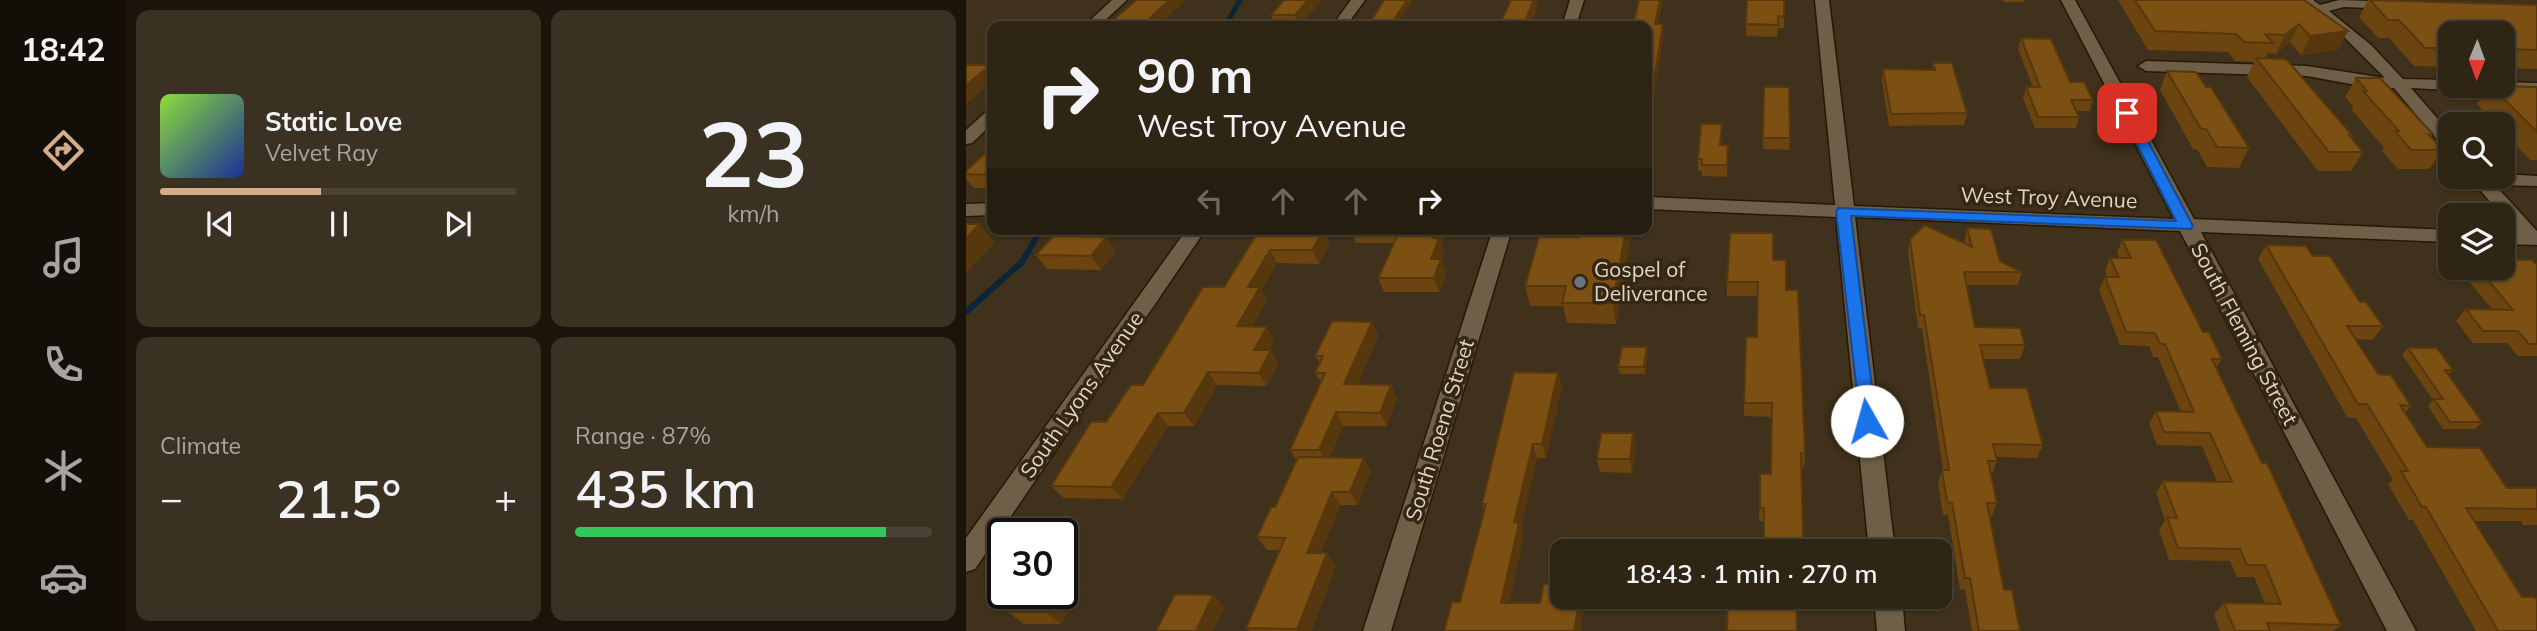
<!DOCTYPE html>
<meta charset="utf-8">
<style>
:root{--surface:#2f2514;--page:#3b3122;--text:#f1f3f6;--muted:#a7a5a0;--line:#4a4234;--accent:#d6ab8b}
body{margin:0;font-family:Mulish,sans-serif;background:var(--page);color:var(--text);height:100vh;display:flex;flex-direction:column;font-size:26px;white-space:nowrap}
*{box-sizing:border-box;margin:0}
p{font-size:23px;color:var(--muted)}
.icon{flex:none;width:38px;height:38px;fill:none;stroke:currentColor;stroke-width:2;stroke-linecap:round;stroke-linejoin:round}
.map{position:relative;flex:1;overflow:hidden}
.sheet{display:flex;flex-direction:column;gap:10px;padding:10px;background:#1a140b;width:840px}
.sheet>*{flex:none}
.top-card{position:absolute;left:21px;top:21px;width:665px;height:214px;border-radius:14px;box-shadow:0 2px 5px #0004,0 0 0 2px var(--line);background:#2f2514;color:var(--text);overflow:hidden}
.needle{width:46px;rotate:181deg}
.fabs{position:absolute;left:1472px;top:21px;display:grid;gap:14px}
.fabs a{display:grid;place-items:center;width:77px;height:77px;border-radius:14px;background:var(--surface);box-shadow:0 2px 5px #0004,0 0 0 2px var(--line);font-size:35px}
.speed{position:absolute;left:21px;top:518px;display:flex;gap:14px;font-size:35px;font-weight:700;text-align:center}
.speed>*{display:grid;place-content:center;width:91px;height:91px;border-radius:50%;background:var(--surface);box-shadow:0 2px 5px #0004,0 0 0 2px var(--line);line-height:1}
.speed .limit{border:4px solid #111;border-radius:10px;background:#fff;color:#111}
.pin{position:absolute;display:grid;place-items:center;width:60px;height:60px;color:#fff;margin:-30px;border-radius:14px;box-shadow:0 4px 10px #0006}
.me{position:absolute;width:77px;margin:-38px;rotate:353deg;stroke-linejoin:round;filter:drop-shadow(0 0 5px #0008)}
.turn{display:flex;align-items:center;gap:24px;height:147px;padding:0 35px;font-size:32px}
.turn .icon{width:91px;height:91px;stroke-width:2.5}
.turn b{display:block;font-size:49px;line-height:60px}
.lanes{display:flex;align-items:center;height:66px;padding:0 35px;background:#0003;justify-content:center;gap:35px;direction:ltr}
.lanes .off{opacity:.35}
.big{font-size:52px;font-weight:600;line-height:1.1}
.sheet .widget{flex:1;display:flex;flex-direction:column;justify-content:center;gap:10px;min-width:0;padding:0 24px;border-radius:14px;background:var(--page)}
.sheet .dial{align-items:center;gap:0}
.dial b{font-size:91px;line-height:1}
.song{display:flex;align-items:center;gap:21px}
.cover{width:84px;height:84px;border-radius:10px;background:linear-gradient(135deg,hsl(90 70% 55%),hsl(230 70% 35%))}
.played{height:7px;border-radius:4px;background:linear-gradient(90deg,var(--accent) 45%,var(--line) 45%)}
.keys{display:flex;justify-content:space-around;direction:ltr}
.heat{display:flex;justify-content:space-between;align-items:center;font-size:38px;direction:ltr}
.charge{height:10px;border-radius:5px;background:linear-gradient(90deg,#34c759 87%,var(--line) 0)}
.sheet .tiles{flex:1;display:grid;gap:10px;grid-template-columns:repeat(2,1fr)}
.trip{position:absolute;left:584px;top:539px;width:402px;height:70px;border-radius:14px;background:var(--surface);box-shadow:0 2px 5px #0004,0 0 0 2px var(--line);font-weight:600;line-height:70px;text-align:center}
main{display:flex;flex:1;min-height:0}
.dock{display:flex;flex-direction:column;width:126px;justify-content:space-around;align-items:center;background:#130f08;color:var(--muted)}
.dock .icon{width:49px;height:49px}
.dock .active{color:var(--accent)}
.dock b{font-size:32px;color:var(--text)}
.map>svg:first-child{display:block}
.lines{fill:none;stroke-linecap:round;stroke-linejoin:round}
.stream-far1{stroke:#0b2638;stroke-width:5}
.stream{stroke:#0b2638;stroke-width:6}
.minor-casing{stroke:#261804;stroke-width:3}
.minor{fill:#6f5f48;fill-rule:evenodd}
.wall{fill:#6b440f}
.shaded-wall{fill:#57370d}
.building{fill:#7c4f12;stroke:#57370d;stroke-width:2}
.route{fill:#1a73e8;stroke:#114b97;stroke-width:2}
.worship-dot{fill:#6b7280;stroke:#352711;stroke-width:2.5}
.labels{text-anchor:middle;stroke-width:7;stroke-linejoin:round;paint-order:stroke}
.street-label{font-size:21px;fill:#dfd6c9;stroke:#352711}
.poi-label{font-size:21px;fill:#dfd6c9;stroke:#352711;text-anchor:start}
</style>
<main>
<nav class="dock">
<b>18:42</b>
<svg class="icon active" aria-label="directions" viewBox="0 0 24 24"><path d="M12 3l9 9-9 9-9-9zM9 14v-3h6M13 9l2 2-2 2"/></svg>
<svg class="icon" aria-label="music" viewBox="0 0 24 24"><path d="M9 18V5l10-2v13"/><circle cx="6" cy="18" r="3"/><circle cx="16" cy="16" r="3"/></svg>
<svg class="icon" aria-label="phone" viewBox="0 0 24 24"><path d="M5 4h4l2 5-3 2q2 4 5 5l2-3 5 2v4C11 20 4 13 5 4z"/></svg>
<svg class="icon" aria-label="climate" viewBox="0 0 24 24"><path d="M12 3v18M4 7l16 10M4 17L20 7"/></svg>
<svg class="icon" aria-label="car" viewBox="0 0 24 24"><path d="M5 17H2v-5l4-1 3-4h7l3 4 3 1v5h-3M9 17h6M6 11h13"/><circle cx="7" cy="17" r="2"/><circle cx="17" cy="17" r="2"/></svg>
</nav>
<section class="sheet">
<div class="tiles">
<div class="widget">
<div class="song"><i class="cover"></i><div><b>Static Love</b><p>Velvet Ray</p></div></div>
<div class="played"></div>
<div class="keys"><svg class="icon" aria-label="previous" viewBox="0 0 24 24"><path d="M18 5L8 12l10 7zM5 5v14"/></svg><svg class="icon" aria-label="pause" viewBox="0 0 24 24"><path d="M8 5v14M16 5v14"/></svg><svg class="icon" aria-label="next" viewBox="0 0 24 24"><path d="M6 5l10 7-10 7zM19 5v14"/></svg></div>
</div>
<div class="widget dial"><b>23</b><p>km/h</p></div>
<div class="widget"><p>Climate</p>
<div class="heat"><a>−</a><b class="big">21.5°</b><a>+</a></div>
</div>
<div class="widget"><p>Range · 87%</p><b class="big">435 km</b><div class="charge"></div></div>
</div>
</section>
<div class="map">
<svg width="1571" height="631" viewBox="0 0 1571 631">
<rect width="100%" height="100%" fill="#3f311b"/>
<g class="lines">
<path class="stream-far1" d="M259,26L274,0"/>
<path class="stream" d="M0,312L56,262L75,229"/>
<g class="minor-casing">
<path id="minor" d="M146,0H161L133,26H118Z
M385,0H399L380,26H366Z
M604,0H618L610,26H596Z
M849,0H863L888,206L1208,219L1095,0H1109L1228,219L1484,230V242L1235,232L1450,631H1421L1214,231L889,217L929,551H903L870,217L681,209V197L869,205Z
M1331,0H1347L1354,5L1373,0L1432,2V8L1427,9L1378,7L1363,11L1405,45L1437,79L1484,80V86H1491L1484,90L1445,88L1484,133V149L1478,148L1428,88L1401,87L1341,76L1180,71L1172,66L1180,61L1341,66L1419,78L1376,35Z
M1536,82L1571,83V93L1505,91L1497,86H1536Z
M26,110V124L6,143L0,144V130L20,112Z
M1536,174L1571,176V186L1529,185L1571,231V245L1536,244V232H1550L1503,177H1536Z
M26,203V215L0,216V204Z
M221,229H240L9,569L0,572V538Z
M527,229H546L425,631H397Z
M908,597H936L939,631H911Z"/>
</g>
<use href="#minor" class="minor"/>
</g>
<path class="wall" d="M318,0H356L333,26H309L305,15Z
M818,0V28H812L811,37L780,36V24Z
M1037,0H1058L1057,2H1038Z
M1152,0H1338L1372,50L1335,55L1324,42L1310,54L1302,53L1300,58L1386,135L1385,137L1397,152L1385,171H1352L1281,77L1288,62L1269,61L1262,52L1182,50Z
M1402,0L1571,5V69L1536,68V33H1484V67L1448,66L1423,38H1412L1393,17Z
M1055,38L1104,82L1127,100L1124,111H1110L1113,117L1110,128H1069L1057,98L1060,87H1067L1052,49Z
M967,63L1001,113L998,125L923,126L916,81L917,69L966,70Z
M1201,71L1240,87L1283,148L1273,168L1241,167L1231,149H1227L1194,90Z
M1390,78L1467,134L1465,137L1477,150L1463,169H1432L1416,151L1418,148L1386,110L1387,107L1379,97Z
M1524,86L1571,87V160H1564L1536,131V124H1530L1511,104Z
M798,87L824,138L823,150L797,149Z
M756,124L755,145H762L761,177L736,176V171H732V159Z
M26,137V188H8L0,179V171L21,151L18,146Z
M1001,228L1034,261L1056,272L1052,285H1000L1009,327L1059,345L1054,359H1017L1024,388L1077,445L1071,458L1030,457L1031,461L1026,474H1025L1031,503L1026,516H1024L1038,590L1054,631H1006L999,590L994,589L982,515H977L972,483L976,470H977L956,329L952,328L942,252L944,239L998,244Z
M291,229H353L364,243L353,264L311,263L295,290L301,300L286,326L309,340L303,350L313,363L301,386L251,385L228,426H202L157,499L98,498L85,486L140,422L177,385L258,287L292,233Z
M384,229H481L475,243L478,252L475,259L480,273L473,292H418L412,278L428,243H390Z
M616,229H666L650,324L601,323L597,306H564L559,286L614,237Z
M140,237L150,251L135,270L81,269L70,255Z
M1156,240L1237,332L1256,359L1250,368L1375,625L1367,631H1254L1248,614L1258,603H1299L1288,577H1271L1264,561L1203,560L1193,530L1199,520L1190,493L1197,481L1251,482L1236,446L1191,445L1183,424L1190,411L1215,412L1192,357H1187L1183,346L1154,345L1133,290L1139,277H1141L1139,271L1144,258H1153L1151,253Z
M1300,245L1347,256L1394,302L1417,326L1407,340L1390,339L1412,374L1445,406L1439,413L1461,447L1541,488H1571V525H1557L1555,521H1508L1571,631H1510L1447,520H1443L1422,484L1427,480L1390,418L1381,417L1292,259Z
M807,260L820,290L839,453L838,467H836L837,538L847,551L798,521H793L794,474H805V417L778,416V403L791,337V296H761V282Z
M1571,265V356H1552L1541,343H1507L1490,321L1500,309H1526L1495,272L1499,268H1536Z
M406,322L412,336L392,384L425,385L431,399L421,426H377L364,457L405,471L392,505H374L355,553L370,566L345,631H283L280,628L314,550H301L291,537L309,507L331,461L324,450L355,382L349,373L354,364L349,356Z
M681,347L682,354L679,374H654L652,367Z
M1442,348L1487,370L1482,375L1516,422L1509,429H1477L1462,406L1467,400L1436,355Z
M592,373L596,387L580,458H571L555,527L558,535L543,603H574L619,597L614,631H478L494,602L519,509L516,504Z
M667,433L670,447L666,473L634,472L631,459Z
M102,576L116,589L95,624H58L42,612Z"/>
<path class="shaded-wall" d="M203,0H220L192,26H179L181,21Z
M342,0H356L333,26L329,15Z
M441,0H447L430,26H424Z
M568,0H570L572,8L564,26H557Z
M694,0H697L690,35L689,24Z
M697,24L698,35L681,143V124Z
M1333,24L1324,42L1310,54L1319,35Z
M1382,31L1372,50L1335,55L1344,36Z
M25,65L26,67V83L0,104V85Z
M14,224L29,243L0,273V238Z
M470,229H481L475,243L478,252L470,273L465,259L467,238Z
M660,229H666L650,324L647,303Z
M358,230L364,243L353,264L346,250Z
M140,237L150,251L135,270L125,256Z
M304,250L311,263L295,290L301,300L279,339L271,326L282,287Z
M475,259L480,273L473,292L468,278Z
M406,322L412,336L386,398L378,384Z
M301,327L309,340L296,363L288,350Z
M681,347L682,354L679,374L678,367Z
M305,350L313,363L301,386L293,373Z
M242,372L251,385L228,426L218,413Z
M592,373L596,387L580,458L576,444Z
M425,385L431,399L421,426L414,413Z
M370,412L377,426L361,464L353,450Z
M192,413L202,426L157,499L145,487Z
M667,433L670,447L666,473L664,459Z
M567,444L571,458L555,527L558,535L540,615L535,603L548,522Z
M398,458L405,471L392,505L384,492Z
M366,492L374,505L350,566L341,553Z
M361,553L370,566L345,631H333L331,629Z
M102,576L116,589L95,624L80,612L91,593H96V585Z
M247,595L259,607L247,631H230Z
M614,597H619L614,631H608Z"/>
<path class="building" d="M170,0H203L181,21H185L179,26H141Z
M318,0H342L329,15H305Z
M418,0H441L424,26H402Z
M545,0H568L557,26H533Z
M673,0H694L689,24H697L681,124V26H641L643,21H668Z
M781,0H818V17L812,16V25L780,24Z
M1169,0H1338L1382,31L1344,36L1333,24L1319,35L1299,34L1307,43L1278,42L1270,34L1189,31Z
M1404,0L1571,5V50L1536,49V33H1484V48H1459L1433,20H1422Z
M1055,38L1085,39L1104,82H1118L1127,100H1105L1113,117H1072L1060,87H1074Z
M1290,58L1320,59L1386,135H1383L1397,152H1363Z
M967,63H986L1001,113L925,114L917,69L969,70Z
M0,65H25L0,85Z
M1201,71L1230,72L1240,87H1245L1283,148L1251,147L1240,129H1235Z
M1390,78H1414L1467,134H1462L1477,150H1445L1429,131H1433L1397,91H1401Z
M1525,86L1571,87V132Z
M798,87H823L824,138H797Z
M735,124H756L754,145H762L761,165H736V159H732Z
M26,137V146H18Z
M26,147V175L0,174V171Z
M0,224H14L0,238Z
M959,225L1006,247L1001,228L1025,229L1034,261L1056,272H998L1009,327L1054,328L1059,345H1014L1024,388H1061L1077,445L1027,444L1031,461H1022L1031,503H1021L1038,590H1046L1054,631H1013L1004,578H999L986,503L981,502L976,470H983L958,315H954L944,239Z
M294,229L358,230L346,250H304L282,287H294L271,326L301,327L288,350H305L293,373L242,372L218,413H192L145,487L85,486L125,422H140L165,385H177L237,287H258Z
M407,229H470L467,238H473L465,259H475L468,278H412L434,230Z
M616,229H660L647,303H596L600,286H559L573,237H614Z
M764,233H807V260H820V290H832L839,453H835L837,538H846L847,551H798V508H794V474H805L806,403H778L780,337H791L792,282H761Z
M87,236L140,237L125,256L70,255Z
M1156,240H1190L1237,332H1243L1256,359H1246L1296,463H1301L1375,625L1301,623L1304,631H1269L1258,603L1315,604L1299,565H1281L1274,549L1212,548L1201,517L1211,518L1197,481L1266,482L1244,433L1198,432L1190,411L1228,412L1199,344H1194L1189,333L1160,332L1139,277H1153L1144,258H1165Z
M1300,245L1340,246L1347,256H1364L1394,302H1400L1417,326H1381L1412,374L1425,375L1445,406L1434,405L1461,447L1514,448L1541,488H1571V511L1570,509L1500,508L1556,597H1569L1571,600V631H1532L1460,507H1456L1435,471H1442L1401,404H1392Z
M1536,260H1566L1571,265V344H1563L1552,331H1517L1500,309L1547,310L1512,268H1536Z
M366,321L406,322L378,384L425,385L414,413L370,412L353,450H324L359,373H349L357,356H349Z
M656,347H681L678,367H652Z
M1442,348H1471L1487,370H1479L1516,422H1484L1468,399H1477Z
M548,372L592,373L576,444H567L548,522L553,523L535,603H574L578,584H597V597H614L608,631H478L486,602H494L520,504H516Z
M635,433H667L664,459H631Z
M332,457L398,458L384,492H366L341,553H361L331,629L280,628L319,538L291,537L305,507H309Z
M96,576H102L96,585Z
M54,593H91L80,612H42Z
M209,594L247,595L230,631H190Z
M762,597H830L831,631H761Z"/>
<path class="route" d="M1161,109L1167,113L1227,226L1225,229L885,216L910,421L908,426H895L870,212L872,208L1210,221L1155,113Z"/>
<circle class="worship-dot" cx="614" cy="282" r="7"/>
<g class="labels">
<g class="street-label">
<text transform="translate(1083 198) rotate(2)" y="7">West Troy Avenue</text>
<text transform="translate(1278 334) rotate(62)" y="7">South Fleming Street</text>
<text transform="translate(116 395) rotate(-55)" y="7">South Lyons Avenue</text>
<text transform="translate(474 430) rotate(-73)" y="7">South Roena Street</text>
</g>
<g class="poi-label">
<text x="628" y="277">Gospel of<tspan x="628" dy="24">Deliverance</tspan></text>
</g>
</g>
</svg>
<div class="fabs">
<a><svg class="needle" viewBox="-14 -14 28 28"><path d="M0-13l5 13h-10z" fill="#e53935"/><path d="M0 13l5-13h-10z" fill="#a7a5a0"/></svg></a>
<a><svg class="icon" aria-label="search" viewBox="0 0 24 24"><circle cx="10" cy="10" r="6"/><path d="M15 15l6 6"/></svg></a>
<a><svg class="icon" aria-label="layers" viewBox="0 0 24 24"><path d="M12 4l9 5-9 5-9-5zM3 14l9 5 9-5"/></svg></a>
</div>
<div class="speed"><div class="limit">30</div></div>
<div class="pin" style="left:1161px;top:113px;background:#d93025"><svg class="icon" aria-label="arrive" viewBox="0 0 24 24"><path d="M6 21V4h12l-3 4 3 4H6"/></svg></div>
<svg class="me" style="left:901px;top:421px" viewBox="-20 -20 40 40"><circle r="19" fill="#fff"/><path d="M0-13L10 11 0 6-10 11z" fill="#1a73e8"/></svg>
<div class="trip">18:43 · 1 min · 270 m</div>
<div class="top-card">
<div class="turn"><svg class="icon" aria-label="right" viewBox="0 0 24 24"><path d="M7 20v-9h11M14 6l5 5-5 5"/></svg><div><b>90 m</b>West Troy Avenue</div></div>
<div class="lanes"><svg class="icon off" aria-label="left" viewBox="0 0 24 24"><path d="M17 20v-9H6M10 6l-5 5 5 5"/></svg><svg class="icon off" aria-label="ahead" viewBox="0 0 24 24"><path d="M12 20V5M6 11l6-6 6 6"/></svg><svg class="icon off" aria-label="ahead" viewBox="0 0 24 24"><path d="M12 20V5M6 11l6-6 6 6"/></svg><svg class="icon" aria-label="right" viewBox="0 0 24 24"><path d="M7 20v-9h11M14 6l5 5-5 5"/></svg></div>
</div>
</div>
</main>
